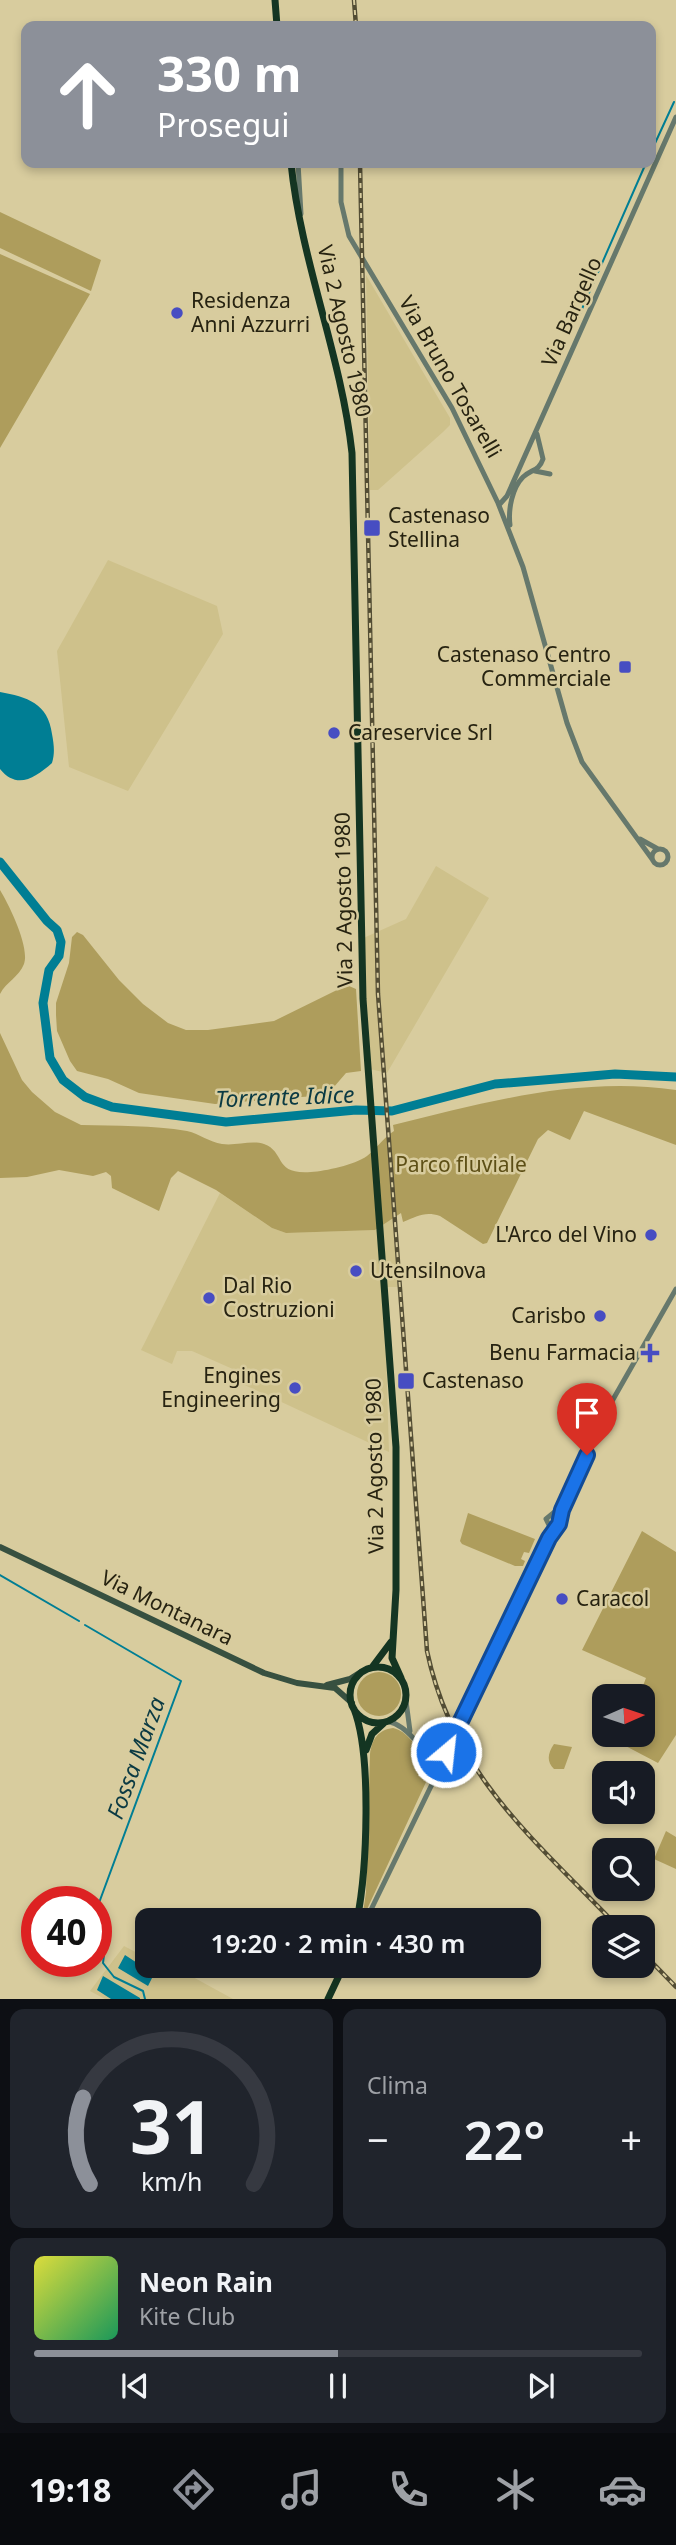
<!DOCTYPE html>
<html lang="it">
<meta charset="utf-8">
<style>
:root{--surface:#171b24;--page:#20242c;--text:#f1f3f6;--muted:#9ea1a6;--line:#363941;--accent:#8c9099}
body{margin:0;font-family:"Noto Sans",sans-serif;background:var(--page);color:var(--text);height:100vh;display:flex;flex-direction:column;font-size:26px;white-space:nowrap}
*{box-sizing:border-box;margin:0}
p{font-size:23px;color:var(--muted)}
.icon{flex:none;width:38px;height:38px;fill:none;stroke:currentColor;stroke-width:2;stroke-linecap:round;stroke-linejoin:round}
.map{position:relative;height:1999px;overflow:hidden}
.details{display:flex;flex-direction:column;gap:10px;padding:10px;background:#0d0f14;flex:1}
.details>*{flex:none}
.banner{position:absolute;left:21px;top:21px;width:635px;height:147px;border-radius:14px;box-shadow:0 4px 10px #0003;background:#8c9099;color:#fff;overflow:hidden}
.needle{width:46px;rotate:87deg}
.buttons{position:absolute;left:592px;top:1684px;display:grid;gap:14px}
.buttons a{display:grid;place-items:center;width:63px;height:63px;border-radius:14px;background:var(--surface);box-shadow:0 4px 10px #0003;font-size:35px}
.speed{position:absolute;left:21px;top:1886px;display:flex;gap:14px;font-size:35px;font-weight:700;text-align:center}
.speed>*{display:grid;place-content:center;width:91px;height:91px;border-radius:50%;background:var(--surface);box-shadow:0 4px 10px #0003;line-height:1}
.speed .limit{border:10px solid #d22;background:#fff;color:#111}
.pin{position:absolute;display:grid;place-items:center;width:60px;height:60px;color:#fff;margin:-72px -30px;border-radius:50% 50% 50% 0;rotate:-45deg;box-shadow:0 0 7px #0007}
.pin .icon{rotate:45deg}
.me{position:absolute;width:77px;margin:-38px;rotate:28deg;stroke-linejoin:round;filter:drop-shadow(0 0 5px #0008)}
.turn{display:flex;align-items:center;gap:24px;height:147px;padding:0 21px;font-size:32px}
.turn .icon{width:91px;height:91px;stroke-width:2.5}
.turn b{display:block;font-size:49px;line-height:60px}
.big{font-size:52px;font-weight:600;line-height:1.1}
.details .widget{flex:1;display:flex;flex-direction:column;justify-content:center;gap:10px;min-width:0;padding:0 24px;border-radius:14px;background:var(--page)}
.details .dial{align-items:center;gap:0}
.dial svg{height:182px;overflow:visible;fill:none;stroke:var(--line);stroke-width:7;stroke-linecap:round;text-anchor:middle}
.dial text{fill:var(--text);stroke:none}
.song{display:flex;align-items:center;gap:21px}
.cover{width:84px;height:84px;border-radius:10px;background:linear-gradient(135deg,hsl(60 70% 55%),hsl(150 70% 35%))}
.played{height:7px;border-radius:4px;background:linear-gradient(90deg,var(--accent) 50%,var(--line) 50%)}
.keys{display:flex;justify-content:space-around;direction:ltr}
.heat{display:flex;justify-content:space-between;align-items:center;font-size:38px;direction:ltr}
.details .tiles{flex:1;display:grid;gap:10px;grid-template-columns:1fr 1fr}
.widget:last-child{grid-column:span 2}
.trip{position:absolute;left:135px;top:1908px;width:406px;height:70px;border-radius:14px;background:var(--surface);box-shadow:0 4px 10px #0003;font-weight:600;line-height:70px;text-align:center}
.dock{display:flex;height:112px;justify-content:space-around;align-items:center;background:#090b0e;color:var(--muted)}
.dock .icon{width:49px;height:49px}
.dock .active{color:var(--accent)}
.dock b{font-size:32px;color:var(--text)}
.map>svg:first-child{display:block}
.built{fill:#cec18b}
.green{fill:#ae9d5c}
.water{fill:#007e94}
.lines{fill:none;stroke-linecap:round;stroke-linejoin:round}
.stream{stroke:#007e94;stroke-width:2}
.river{stroke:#007e94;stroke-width:9}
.tertiary{stroke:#66786c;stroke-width:5}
.secondary{stroke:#375040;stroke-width:6}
.primary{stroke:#143522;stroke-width:7}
.rail-casing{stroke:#534d34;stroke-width:4.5}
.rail{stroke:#d8cc9e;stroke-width:2;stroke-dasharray:5;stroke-linecap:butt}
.route-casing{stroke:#114b97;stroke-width:18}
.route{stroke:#1a73e8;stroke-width:12}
.poi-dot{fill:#474dc2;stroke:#d8cc9e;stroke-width:2.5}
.labels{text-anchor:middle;stroke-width:5;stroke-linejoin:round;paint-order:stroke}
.poi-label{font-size:21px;fill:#272311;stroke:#d8cc9e;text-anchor:start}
.street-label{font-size:21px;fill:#272311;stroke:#d8cc9e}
.park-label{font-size:21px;fill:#5d4f16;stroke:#d8cc9e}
.water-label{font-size:23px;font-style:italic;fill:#0b3a43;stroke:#d8cc9e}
</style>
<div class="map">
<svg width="676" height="1999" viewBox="0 0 676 1999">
<rect width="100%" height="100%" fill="#d8cc9e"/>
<path class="built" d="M366,275L450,418V425L443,432L378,490H370Z
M108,560L217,606L223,634L128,791L69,767L57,651Z
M436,866L489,898L387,1073L370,1069L359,940L406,919Z
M220,1193L272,1228L286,1233L375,1230L394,1217L400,1287H384L389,1452L236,1381L235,1370L192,1351H177L172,1364L141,1350Z
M124,1946L147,1958V1965H171L233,1999H105L90,1991Z"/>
<path class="green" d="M0,212L101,260L91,291L0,248Z
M0,254L90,294L0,448Z
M0,890C9,905 30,947 24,964C19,977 6,982 0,994Z
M77,932L83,935L119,980L143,1004L168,1023L186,1030H208L274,1021L339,989L349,986L356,989L361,1071L346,1073L327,1095L215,1104L139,1093L108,1079L77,1071L70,1061L57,1031L56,1015V1003L69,963L72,937Z
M0,1033L22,1080L32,1092L55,1112L81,1125C117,1126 152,1125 187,1131C200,1134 209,1142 222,1144C236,1146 251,1140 264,1144C286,1152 273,1175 311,1172C326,1171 354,1165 367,1156C377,1148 383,1138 394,1131L393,1125C487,1102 579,1076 676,1090V1145L584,1111L570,1140L548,1130L538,1139L487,1243L483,1244L440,1216C424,1211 417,1217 403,1222L401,1213L375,1230L286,1233L272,1228L216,1190L178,1171L171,1178L159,1211L112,1188L111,1176L106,1172L93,1176L59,1170L27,1177L0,1178Z
M468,1513L535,1539L529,1553L524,1552L521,1559L525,1561L523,1566H515L462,1544L460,1541Z
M642,1531L676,1552V1735L658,1763L618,1742L622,1734H642V1696H639L646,1678L582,1650Z
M357 1694a22 22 0 1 1 44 0a22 22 0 1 1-44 0Z
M393,1728C408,1731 414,1747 427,1755L425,1760L434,1765L432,1768L421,1765L418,1776L427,1780L362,1920L366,1892L370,1754C372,1739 378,1730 393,1728Z
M554,1744L572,1747L564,1769H554C546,1761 548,1753 554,1744Z
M666,1831L676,1837V1869L654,1859Z"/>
<path class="water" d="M0,692C27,697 48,703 52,734C54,745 55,753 52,763C35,778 17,790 0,769Z
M125,1955L154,1974L148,1986L118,1968Z
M103,1976L140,1998V1999H111L97,1990Z"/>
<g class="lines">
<path class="stream" d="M651,152L674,102
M578,318L646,163
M0,1575L79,1621
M85,1625L181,1681L96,1911
M96,1941L105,1947L103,1963L114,1977L143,1991L145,1999"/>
<path class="river" d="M0,862L47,921L57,930L61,942L59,956L49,970L43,1003L50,1058L63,1080L85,1097L112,1107L226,1122L356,1110L392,1111L495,1084L615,1074L676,1077"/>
<path class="tertiary" d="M298,163L301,214
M341,163V202L349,236L452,408L498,503L523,567L567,723L582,762L652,859
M535,471L550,474
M499,505L507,496L676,117
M510,525C508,510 512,488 523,477C532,469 539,471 543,459L537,434
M640,839L658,849
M652 857a8 8 0 1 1 16 0a8 8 0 1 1-16 0Z
M560,1519L565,1502L611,1403L676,1289
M557,1526L550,1527L546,1519L563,1505
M406,1701L410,1731
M387,1721C410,1726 416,1749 438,1755L446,1751
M366,1920L557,1527"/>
<path class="secondary" d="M0,1547L264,1673L297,1683L335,1688L352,1703
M327,1685L350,1679L361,1672"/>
<path class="primary" d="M275,0L277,26
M291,163C301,262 341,354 352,453L363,999L396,1447V1590L392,1658L401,1678
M373,1666L391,1642
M350 1695a28 28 0 1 1 56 0a28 28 0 1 1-56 0Z
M354,1709C372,1755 367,1870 357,1920
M366,1750L372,1734L384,1723
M328,1999L344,1965"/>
<g class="rail-casing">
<path id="rail" d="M354,0L356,26
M360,163L378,994L427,1651C453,1775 535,1840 618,1927
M642,1952L676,1987"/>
</g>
<use href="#rail" class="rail"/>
</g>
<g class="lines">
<g class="route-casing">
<path id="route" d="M446,1752L549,1538L559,1524L562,1510L587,1455"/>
</g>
<use href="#route" class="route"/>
</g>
<g class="poi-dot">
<circle cx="177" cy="313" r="7"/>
<rect x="363" y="519" width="18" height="18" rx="3.5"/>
<rect x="618" y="660" width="14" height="14" rx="3.5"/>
<circle cx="334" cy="733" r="7"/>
<circle cx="651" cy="1235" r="7"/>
<circle cx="356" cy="1271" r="7"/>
<circle cx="209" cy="1298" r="7"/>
<circle cx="600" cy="1316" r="7"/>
<path d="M646.5 1342.5h7v7h7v7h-7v7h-7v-7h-7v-7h7z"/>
<rect x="397" y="1372" width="18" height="18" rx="3.5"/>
<circle cx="295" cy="1388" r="7"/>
<circle cx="562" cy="1599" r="7"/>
</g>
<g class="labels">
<g class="poi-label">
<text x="191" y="308">Residenza<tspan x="191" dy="24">Anni Azzurri</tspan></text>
<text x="388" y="523">Castenaso<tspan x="388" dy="24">Stellina</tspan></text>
<text x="611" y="662" text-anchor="end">Castenaso Centro<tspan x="611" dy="24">Commerciale</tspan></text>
<text x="348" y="740">Careservice Srl</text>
<text x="637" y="1242" text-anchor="end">L'Arco del Vino</text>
<text x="370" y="1278">Utensilnova</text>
<text x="223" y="1293">Dal Rio<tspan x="223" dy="24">Costruzioni</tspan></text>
<text x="586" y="1323" text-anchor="end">Carisbo</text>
<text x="636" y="1360" text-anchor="end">Benu Farmacia</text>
<text x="281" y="1383" text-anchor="end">Engines<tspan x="281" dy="24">Engineering</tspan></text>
<text x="422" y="1388">Castenaso</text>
<text x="576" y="1606">Caracol</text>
</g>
<g class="street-label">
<text transform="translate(572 312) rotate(-66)" y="7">Via Bargello</text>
<text transform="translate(344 331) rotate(77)" y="7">Via 2 Agosto 1980</text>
<text transform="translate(450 377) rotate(60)" y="7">Via Bruno Tosarelli</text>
<text transform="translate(344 900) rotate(-91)" y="7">Via 2 Agosto 1980</text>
<text transform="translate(375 1466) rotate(-91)" y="7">Via 2 Agosto 1980</text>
<text transform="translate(167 1608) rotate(26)" y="7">Via Montanara</text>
</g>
<g class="park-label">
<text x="461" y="1172">Parco fluviale</text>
</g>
<g class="water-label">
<text transform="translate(285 1097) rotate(-2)" y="8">Torrente Idice</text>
<text transform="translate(136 1758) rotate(-70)" y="8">Fossa Marza</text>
</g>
</g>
</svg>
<div class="buttons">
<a><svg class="needle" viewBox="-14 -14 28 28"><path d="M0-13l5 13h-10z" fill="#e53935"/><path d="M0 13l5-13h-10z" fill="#9ea1a6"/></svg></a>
<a><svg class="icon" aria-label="sound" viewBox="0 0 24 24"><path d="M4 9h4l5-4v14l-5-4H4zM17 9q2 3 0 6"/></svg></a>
<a><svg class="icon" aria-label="search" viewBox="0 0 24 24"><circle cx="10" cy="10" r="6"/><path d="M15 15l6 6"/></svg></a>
<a><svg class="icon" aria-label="layers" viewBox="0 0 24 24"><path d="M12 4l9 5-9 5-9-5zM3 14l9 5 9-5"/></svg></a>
</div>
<div class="speed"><div class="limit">40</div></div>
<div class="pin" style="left:587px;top:1455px;background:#d93025"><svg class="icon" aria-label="arrive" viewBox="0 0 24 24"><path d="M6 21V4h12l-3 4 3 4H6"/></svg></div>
<svg class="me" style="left:446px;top:1752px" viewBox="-20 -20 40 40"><circle r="17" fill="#1a73e8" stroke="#fff" stroke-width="3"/><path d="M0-11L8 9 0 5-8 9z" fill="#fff"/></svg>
<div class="trip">19:20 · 2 min · 430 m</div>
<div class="banner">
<div class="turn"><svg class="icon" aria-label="ahead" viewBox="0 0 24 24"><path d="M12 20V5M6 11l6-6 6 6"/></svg><div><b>330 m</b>Prosegui</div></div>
</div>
</div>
<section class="details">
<div class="tiles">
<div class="widget dial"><svg viewBox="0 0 100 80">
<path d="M14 69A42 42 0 1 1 86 69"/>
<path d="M14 69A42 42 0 0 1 11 31" stroke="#8c9099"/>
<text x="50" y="56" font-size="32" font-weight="700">31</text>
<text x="50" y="72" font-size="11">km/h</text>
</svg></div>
<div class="widget"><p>Clima</p>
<div class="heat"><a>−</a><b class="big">22°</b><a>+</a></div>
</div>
<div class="widget">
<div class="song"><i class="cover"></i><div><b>Neon Rain</b><p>Kite Club</p></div></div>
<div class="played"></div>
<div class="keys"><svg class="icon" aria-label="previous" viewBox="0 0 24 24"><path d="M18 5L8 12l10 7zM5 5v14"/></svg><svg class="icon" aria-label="pause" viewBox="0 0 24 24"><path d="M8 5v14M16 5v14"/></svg><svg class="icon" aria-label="next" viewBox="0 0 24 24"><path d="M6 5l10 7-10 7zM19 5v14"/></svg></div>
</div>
</div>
</section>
<nav class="dock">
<b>19:18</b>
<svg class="icon active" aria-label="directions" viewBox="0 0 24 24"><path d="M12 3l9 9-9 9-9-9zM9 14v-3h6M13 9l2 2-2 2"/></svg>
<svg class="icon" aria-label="music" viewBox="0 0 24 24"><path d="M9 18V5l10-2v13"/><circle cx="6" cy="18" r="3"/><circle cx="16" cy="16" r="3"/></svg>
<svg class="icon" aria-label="phone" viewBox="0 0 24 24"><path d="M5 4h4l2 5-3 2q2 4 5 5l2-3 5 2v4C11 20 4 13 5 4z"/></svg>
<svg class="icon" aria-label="climate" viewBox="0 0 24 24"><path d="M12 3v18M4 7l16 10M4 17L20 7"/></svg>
<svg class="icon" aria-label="car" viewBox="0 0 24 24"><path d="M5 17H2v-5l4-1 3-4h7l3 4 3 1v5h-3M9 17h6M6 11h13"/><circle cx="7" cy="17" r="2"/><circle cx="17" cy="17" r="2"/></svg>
</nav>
